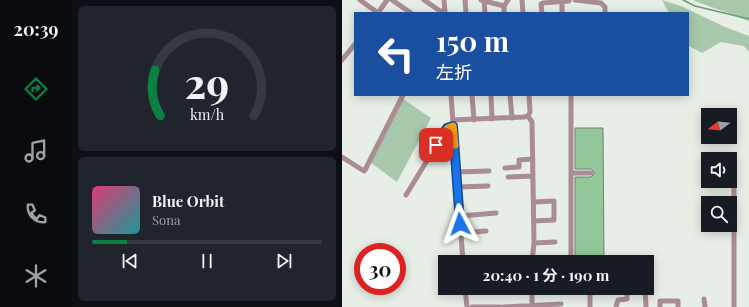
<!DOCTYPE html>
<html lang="ja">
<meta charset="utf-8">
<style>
:root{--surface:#171b24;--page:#20242c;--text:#f1f3f6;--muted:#9ea1a6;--line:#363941;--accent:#0b8043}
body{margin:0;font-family:"Playfair Display","Noto Sans JP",serif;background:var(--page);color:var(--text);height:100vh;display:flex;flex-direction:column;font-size:15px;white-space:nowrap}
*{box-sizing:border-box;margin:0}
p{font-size:13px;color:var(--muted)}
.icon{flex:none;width:22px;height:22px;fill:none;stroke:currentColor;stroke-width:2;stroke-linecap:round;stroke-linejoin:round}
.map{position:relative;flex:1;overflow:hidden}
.panel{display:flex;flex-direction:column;gap:6px;padding:6px;background:#0d0f14;width:270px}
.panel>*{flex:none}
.top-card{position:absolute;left:12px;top:12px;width:335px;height:84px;border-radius:0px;box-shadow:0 2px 10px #0003;background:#1a4fa0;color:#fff;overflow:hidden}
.needle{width:26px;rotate:254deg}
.buttons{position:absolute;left:359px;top:108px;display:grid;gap:8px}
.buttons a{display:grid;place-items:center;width:36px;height:36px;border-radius:0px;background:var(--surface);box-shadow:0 2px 10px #0003;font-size:20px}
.speed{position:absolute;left:12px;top:243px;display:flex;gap:8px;font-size:20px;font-weight:700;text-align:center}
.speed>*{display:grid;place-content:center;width:52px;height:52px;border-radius:50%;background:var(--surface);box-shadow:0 2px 10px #0003;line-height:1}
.speed .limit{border:6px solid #d22;background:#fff;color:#111}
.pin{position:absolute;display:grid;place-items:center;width:34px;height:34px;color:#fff;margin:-17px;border-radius:8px;box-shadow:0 2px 6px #0006}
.me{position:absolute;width:44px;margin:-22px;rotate:356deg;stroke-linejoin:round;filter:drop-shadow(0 0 3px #0008)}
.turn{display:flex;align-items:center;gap:14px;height:84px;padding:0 16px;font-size:18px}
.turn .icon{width:52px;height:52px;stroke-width:2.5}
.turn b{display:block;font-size:28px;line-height:34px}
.panel .widget{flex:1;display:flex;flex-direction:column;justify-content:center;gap:6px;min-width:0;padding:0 14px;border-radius:6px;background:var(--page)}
.panel .dial{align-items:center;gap:0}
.dial svg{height:104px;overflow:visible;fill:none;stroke:var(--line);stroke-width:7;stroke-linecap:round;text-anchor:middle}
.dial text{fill:var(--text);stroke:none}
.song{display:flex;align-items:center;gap:12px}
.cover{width:48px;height:48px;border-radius:6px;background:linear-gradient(135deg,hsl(340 70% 55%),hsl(180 70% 35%))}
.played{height:4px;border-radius:2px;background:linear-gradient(90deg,var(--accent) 15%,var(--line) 15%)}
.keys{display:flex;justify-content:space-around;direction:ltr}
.trip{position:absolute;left:96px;top:255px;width:216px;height:40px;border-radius:0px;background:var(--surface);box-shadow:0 2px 10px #0003;font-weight:700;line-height:40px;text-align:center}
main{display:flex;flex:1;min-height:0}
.tab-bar{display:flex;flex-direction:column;width:72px;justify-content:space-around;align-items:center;background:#090b0e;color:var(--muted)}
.tab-bar .icon{width:28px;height:28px}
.tab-bar .on{color:var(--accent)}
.tab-bar b{font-size:18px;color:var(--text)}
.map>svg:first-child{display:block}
.green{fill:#a8c8ab}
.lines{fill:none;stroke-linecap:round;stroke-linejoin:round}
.stream{stroke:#6b9c71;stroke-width:1.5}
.building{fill:#93c699;stroke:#767d77}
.minor{stroke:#a98c95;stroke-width:5}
.route-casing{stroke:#114b97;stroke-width:10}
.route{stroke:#1a73e8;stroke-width:7}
.slow{stroke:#f59e0b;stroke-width:7}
</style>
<main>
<nav class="tab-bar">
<b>20:39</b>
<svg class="icon on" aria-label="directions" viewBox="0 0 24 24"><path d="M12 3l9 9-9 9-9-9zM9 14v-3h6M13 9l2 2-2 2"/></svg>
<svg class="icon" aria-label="music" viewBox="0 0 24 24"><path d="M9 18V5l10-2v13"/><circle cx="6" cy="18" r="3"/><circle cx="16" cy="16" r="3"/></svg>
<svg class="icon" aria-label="phone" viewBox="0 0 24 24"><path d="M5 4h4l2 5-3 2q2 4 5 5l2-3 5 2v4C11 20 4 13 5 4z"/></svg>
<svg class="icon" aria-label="climate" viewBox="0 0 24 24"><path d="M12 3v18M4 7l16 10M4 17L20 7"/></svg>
</nav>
<section class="panel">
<div class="widget dial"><svg viewBox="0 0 100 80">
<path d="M14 69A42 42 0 1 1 86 69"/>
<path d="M14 69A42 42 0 0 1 10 34" stroke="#0b8043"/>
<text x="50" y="56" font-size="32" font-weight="700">29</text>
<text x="50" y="72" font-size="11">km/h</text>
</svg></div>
<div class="widget">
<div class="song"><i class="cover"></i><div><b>Blue Orbit</b><p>Sona</p></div></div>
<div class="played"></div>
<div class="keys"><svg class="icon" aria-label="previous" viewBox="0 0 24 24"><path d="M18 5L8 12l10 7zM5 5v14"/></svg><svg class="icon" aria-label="pause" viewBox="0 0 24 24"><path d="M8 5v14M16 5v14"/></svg><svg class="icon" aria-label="next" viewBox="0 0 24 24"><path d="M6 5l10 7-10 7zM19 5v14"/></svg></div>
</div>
</section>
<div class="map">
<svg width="407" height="307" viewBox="0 0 407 307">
<rect width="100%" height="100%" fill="#e6eee6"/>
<path class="green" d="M320,0L339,6L383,27L407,36V52L402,46L379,42L360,53L347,46L346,13H327Z
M352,0H407V21L353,1Z
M61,99L89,118L55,182L29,163Z"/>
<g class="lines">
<path class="stream" d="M341,0L353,6L407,19"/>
</g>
<path class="building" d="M233,128H261L262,262H233V177H249L253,173L249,169H233Z"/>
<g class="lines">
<path class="minor" d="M18,0L36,13
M50,0L69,13
M82,0L98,11H103
M102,0L103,13
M123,0L124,13
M139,0L162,6L166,0
M142,0L143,13
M180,0L181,13
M220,0V13
M233,0L259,3L263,7V13
M162,6V13
M36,13L45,0
M200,13L199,4L201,3L227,1
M0,60L13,44
M109,95L121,262
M130,95L132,120
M149,95L150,119
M168,95L170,118
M229,95V262
M186,116L190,122L192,243L190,262
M111,120L182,117L186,116L188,112L187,95
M0,157L22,171L23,170L61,95
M392,159V307
M163,168L177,167V160L191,159
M114,172L147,171
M229,173H249
M166,177L191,176
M116,187L146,186
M64,195L105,128L111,126
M192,202L212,201V220L192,221
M118,216L154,213
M119,233L144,231
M192,243L213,242
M123,288L125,307
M190,288V305
M303,288L304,307
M362,299L363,307
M130,307H158
M161,307L219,304
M248,307V288
M274,307L276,300L285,299V288
M318,307V301H336V307"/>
</g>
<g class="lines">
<g class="route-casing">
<path id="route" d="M94,145L105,128L111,126L118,224"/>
</g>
<use href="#route" class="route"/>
<path class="slow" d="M106,128L111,126L113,145"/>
</g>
</svg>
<div class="buttons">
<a><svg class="needle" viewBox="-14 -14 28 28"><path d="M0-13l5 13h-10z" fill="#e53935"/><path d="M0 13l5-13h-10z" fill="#9ea1a6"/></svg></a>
<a><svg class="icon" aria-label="sound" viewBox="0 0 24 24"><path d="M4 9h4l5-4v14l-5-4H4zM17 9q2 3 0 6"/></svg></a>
<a><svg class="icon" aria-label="search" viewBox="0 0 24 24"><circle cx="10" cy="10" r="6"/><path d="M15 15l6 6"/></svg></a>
</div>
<div class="speed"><div class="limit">30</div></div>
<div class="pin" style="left:94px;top:145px;background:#d93025"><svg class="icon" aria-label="arrive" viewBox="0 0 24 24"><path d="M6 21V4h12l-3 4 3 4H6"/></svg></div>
<svg class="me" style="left:118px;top:224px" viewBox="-20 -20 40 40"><path d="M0-17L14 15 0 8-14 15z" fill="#1a73e8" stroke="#fff" stroke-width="4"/></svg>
<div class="trip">20:40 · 1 分 · 190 m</div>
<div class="top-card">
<div class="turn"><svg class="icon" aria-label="left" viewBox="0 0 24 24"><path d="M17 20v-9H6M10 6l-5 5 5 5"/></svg><div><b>150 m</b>左折</div></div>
</div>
</div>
</main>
